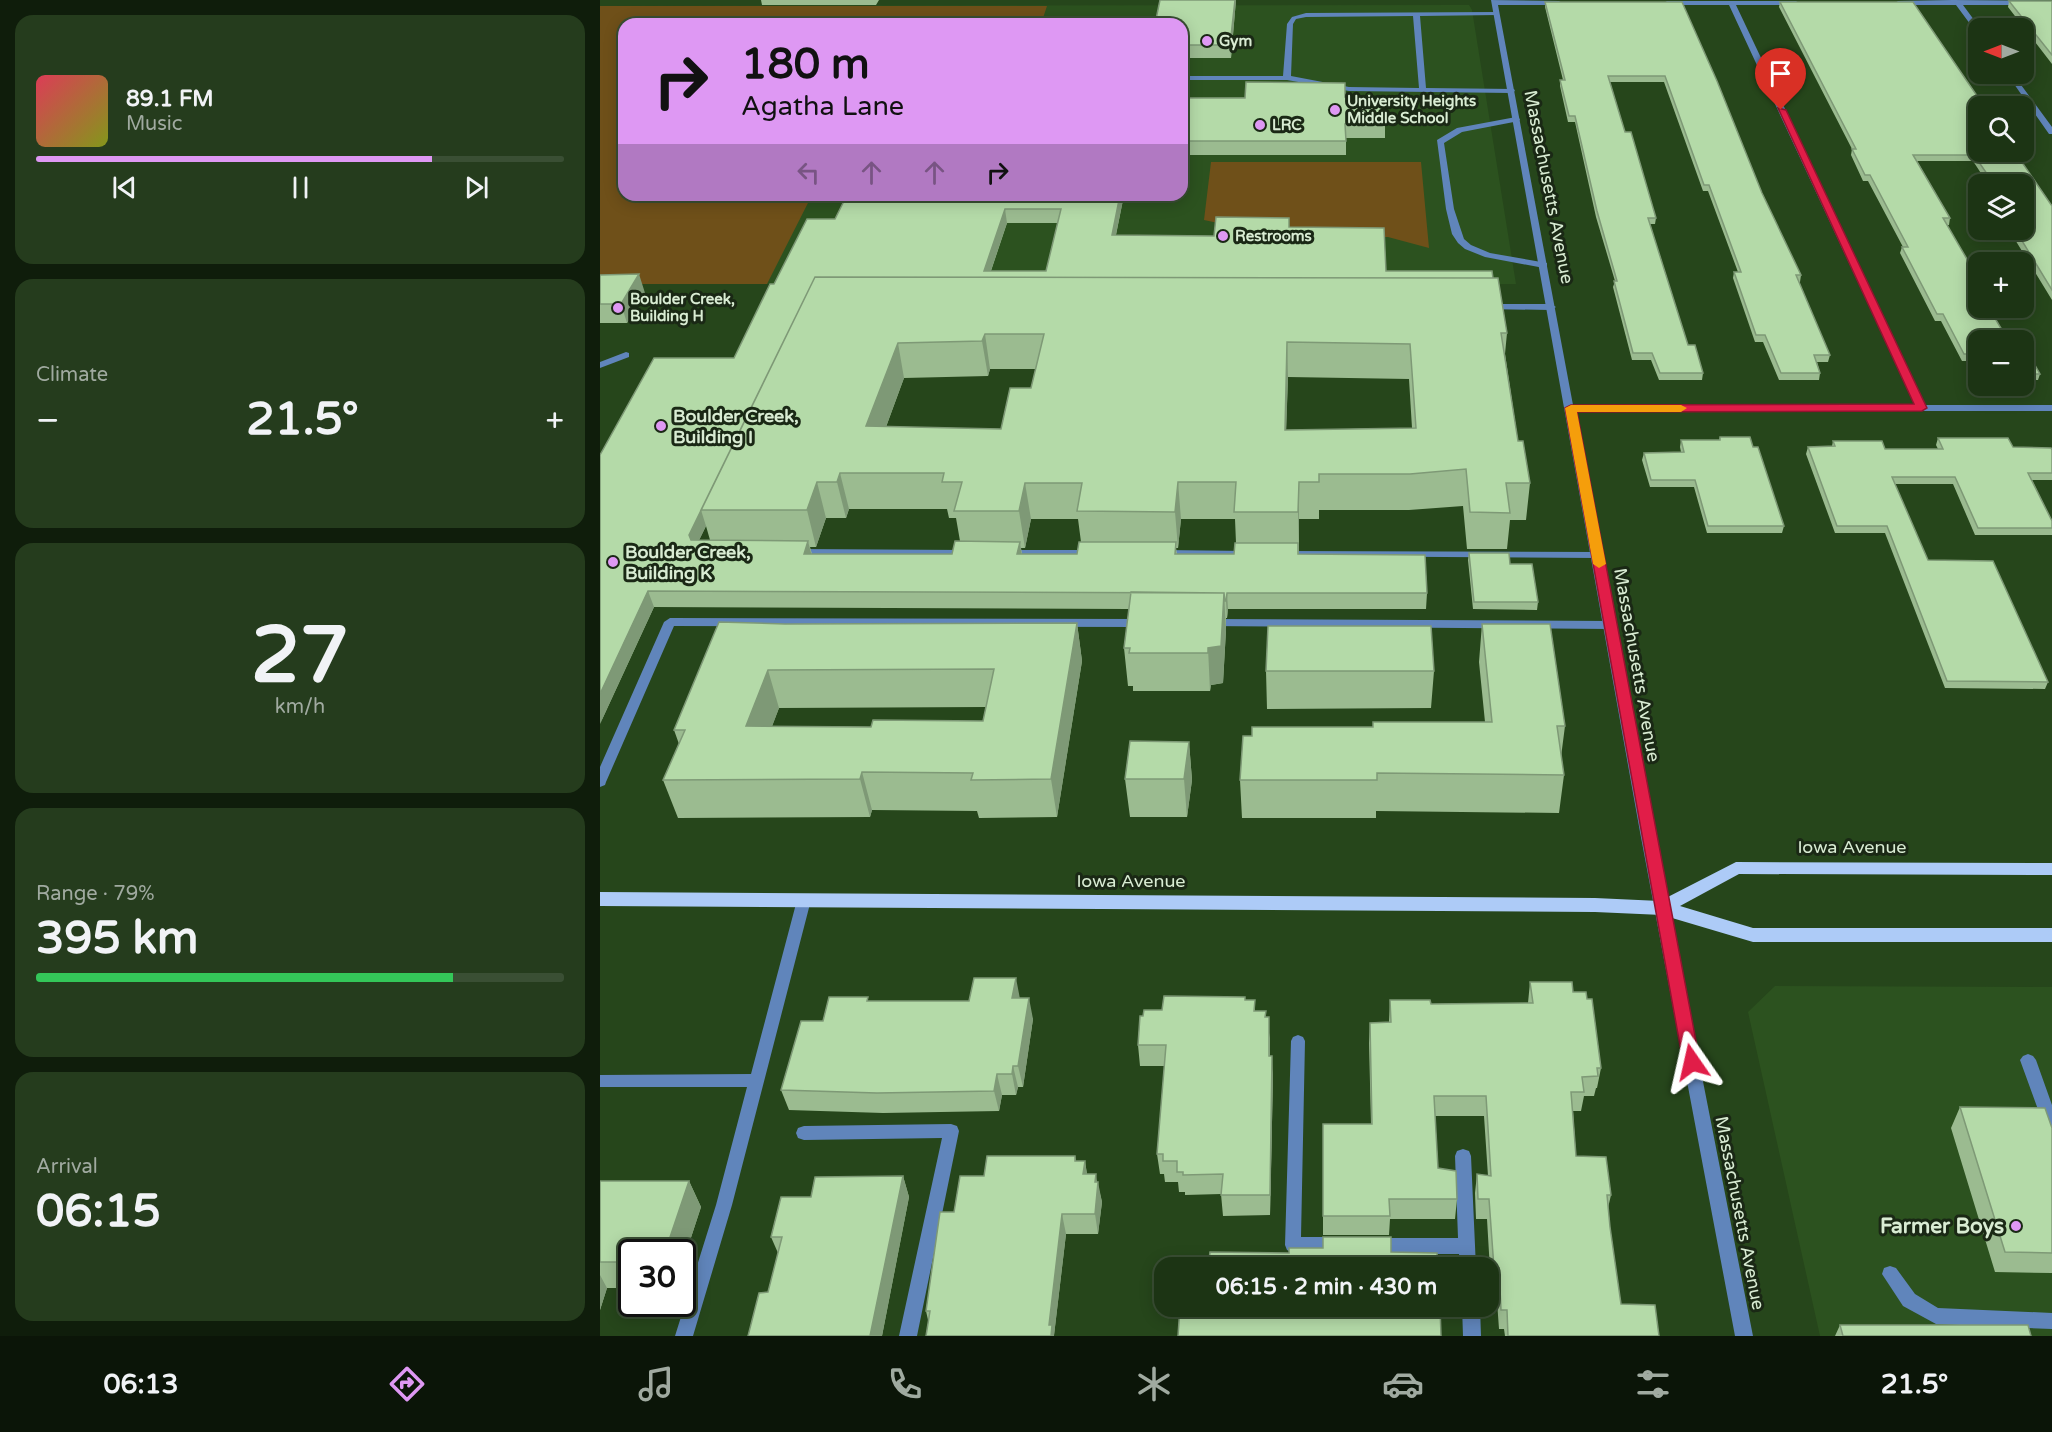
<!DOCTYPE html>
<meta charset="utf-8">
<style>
:root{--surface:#1c3414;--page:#253c1d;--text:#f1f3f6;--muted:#a0aaa0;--line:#3a4f34;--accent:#de98f3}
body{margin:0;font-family:"Varela Round",sans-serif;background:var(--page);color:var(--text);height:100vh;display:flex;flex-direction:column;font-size:22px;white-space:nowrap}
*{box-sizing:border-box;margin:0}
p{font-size:20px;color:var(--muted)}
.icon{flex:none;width:33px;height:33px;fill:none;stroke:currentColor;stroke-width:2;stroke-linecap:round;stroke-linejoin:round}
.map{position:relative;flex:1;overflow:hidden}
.sheet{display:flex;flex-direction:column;gap:15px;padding:15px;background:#0f1d0b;width:600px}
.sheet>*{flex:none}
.banner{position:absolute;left:18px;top:18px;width:570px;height:183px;border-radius:18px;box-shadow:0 3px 15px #0003,0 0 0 2px var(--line);background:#de98f3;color:#111;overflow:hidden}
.needle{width:39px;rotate:270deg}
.controls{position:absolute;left:1368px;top:18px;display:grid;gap:12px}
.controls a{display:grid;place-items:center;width:66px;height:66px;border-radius:12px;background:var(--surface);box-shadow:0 3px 15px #0003,0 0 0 2px var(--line);font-size:30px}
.speed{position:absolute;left:18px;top:1239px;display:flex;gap:12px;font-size:30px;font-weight:700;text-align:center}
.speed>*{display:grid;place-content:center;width:78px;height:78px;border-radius:50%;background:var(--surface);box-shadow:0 3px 15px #0003,0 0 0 2px var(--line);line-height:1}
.speed .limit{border:3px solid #111;border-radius:9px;background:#fff;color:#111}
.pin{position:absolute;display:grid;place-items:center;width:51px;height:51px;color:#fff;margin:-62px -26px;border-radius:50% 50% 50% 0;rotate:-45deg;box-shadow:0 0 6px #0007}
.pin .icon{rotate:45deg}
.me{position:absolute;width:66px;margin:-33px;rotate:349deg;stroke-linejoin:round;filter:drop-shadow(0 0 4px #0008)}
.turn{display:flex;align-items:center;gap:21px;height:126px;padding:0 24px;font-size:27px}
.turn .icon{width:78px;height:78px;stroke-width:2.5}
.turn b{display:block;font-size:42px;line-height:51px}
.lanes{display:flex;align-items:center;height:57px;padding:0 24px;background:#0003;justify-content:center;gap:30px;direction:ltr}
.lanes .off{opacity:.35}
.big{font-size:45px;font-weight:700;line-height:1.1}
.sheet .widget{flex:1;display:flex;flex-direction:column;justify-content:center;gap:9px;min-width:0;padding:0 21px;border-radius:18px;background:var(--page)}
.sheet .dial{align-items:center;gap:0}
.dial b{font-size:78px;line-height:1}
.song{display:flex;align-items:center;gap:18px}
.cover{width:72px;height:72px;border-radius:9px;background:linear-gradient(135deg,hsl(350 70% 55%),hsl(70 70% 35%))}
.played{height:6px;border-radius:3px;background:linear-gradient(90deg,var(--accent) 75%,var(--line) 75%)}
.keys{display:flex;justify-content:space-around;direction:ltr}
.heat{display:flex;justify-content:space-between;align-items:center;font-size:33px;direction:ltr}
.charge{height:9px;border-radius:4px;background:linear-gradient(90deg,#34c759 79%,var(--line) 0)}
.trip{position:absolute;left:554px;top:1257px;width:345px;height:60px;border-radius:18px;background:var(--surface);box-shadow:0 3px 15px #0003,0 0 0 2px var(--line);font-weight:700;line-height:60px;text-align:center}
.tabs{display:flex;height:96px;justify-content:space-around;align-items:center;background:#0b1508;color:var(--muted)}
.tabs .icon{width:42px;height:42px}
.tabs .active{color:var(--accent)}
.tabs b{font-size:27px;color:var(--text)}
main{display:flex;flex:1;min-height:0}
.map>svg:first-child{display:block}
.built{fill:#2c521f;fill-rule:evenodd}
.green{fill:#6f5019}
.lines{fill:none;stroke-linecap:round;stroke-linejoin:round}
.service{fill:#6085bb;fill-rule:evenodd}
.minor{fill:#6085bb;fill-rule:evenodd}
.primary{fill:#adcbf7;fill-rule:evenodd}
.wall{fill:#9bbb90;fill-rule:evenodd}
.shaded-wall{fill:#7e9976}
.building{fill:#b4daa8;stroke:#7e9976;stroke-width:1.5;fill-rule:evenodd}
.route{fill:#e11d48;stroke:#92132f;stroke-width:1.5}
.slow{fill:#f59e0b}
.poi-dot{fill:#de98f3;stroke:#1a2815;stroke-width:2}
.labels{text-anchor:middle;stroke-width:6;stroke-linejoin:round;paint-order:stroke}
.far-poi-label{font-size:15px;font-weight:bold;fill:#d9ecd3;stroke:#1a2815;text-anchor:start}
.street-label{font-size:18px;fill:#d9ecd3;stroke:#1a2815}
.poi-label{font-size:18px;font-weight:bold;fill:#d9ecd3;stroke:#1a2815;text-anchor:start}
.near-poi-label{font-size:21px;font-weight:bold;fill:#d9ecd3;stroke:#1a2815;text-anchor:end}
</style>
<main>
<section class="sheet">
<div class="widget">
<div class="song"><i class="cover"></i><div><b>89.1 FM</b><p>Music</p></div></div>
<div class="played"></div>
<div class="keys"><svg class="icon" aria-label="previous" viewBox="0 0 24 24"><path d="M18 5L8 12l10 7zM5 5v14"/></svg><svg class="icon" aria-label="pause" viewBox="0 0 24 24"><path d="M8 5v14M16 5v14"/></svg><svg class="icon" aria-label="next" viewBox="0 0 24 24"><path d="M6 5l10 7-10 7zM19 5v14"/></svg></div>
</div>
<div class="widget"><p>Climate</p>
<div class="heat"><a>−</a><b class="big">21.5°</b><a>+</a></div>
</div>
<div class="widget dial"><b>27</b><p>km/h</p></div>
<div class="widget"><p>Range · 79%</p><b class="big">395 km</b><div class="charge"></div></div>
<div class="widget"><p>Arrival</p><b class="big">06:15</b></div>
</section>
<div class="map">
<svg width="1452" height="1336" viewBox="0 0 1452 1336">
<rect width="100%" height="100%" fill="#26461b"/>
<path class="built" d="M869,5L872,10L916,284H0V6ZM24,24H582V195H24Z
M1175,986L1452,987V1336H1220L1148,1012Z"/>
<path class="green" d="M0,6H447L441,24H24V195H212L167,284H0Z
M611,162H821L829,248L788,237L689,238L604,220Z"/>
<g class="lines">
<path class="service" d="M896,12L899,14L898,15L820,16L826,88L914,89L915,91L911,93L749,91L687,80H582V76H683L687,24L692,17L706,13ZM813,16L819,88L749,87L691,76L693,24L696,19L706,17Z
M916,117L920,119L919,121L862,132L844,143L854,209L864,239L871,245L890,253L947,263V267L944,268L885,257L865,249L858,243L852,234L846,209L837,140L857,128Z
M887,304H951L956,307L951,310L884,309V305Z
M26,352L29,353V357L0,368V362Z
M196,549L368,550L374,553L368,556L192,554L190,552L192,550Z
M406,550H491L497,553L491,556L402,555L400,553Z
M562,550L650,551L656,554L650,557L558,555L556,553Z
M682,551L998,552L1004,555L998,558L678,556L676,554Z
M70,618L541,619L547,623L541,627L74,626L6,782L5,785L0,787V767L64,622Z
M609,619L1010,621L1016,625L1010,629L605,626L603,623L605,620Z
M204,895L209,896L211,900L132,1205L93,1336H75L116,1205L147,1087H0V1075L151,1074L197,900L199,896Z
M698,1035L703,1037L705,1041L701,1237H740L746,1240L748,1245L746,1250L740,1253H693L687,1250L685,1245L691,1041L693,1037Z
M1428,1054L1433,1056L1436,1060L1452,1105V1133L1446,1131L1444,1126L1420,1060L1423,1056Z
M351,1124L357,1126L359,1131L317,1336H299L342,1138L204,1140L198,1138L196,1133L198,1128L204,1126Z
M863,1149L869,1151L871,1156L876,1268H860L859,1254H775L769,1251L767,1246L769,1241L775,1238H858L855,1156L857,1151Z
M1290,1266L1296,1268L1315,1294L1338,1308L1452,1313V1329L1336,1324L1303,1306L1282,1274L1284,1268Z
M862,1306H880L881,1336H863Z"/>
<path class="minor" d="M891,0L959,1L962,3L959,5H898L973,405H1315L1129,5H1067L1064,3L1067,1H1196L1199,3L1196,5H1136L1325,405H1452V411H975L1054,832L1153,1336H1135L1040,832Z
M1353,0L1452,1V5H1363L1380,28L1378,33L1376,32L1356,5H1298L1295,3L1298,1Z
M1407,74H1413L1452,127V134H1449Z"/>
<path class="primary" d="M1136,862L1452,863V875L1139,874L1080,906L1153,928H1452V942H1153L1062,915L995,912L0,906V892L995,898L1060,901Z"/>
</g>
<path class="wall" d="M161,0H279L276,5H162Z
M560,0H636L631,58H587L585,74H584V82L583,98L745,97L785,124V138H746V155H582V24Z
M1409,1H1452V64L1408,7Z
M945,2H1082L1162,193L1201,275L1200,282H1199L1230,355L1228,362H1217L1220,373L1219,380H1179L1163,342H1155L1133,278L1134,272H1138L1108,191H1103L1064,82H1010L1025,132L1056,218L1055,224H1050L1088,345L1103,373L1102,380H1059L1051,360H1032L1013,287L1015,281L996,217L975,122H968L960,86V80H963L945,7Z
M1180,2H1313L1384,106H1378V152H1415L1452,206V300L1414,238L1416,231H1419L1418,230H1424V184H1388L1373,161H1317L1350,218L1349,225H1347L1378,278V308H1389L1408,340H1378V361H1362L1341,321H1335L1300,253L1302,247H1303L1268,181H1263L1251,155L1252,149L1179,7Z
M524,195L516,235L614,236L689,227L786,271L893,278L907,333L905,354L918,441L930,483L926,520H910L907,549H867L863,506L809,510H719V519H699V554L827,593L826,609H628L627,618H626V630L623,683L611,685L610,691H533V686H528L524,648L529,609L54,607L0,724L134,358L174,284L235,219ZM407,223H458L446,271H391ZM390,369H436L431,388L401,429L286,427L304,378L388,376ZM688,377L809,379L812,428L686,430ZM249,509H347L349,518H356L360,541L352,554H212L210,547H216L226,518H246ZM431,519H478L481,542L477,554H422L421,548H425ZM581,519H635L636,543L634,554H577L576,548H578ZM106,526L110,540H99Z
M0,275L45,293L27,323H0Z
M1424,346L1440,374L1438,380H1424Z
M1120,437L1184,526L1182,533H1107L1094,487H1050L1042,460L1044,453L1081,452L1080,447L1081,440H1119Z
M1338,438L1413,447L1452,450V480H1432L1452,521V535H1375L1353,484H1295L1328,560L1448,682L1445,689L1345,688L1285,533H1235L1206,454L1208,447L1232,446L1233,441L1285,449H1338L1336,445Z
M869,553L910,564L938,602L937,610L873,609L868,560Z
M477,623L482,661L457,817L379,818L377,811L272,810L270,817L78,818L63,780L79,744L74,730L185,624ZM386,707L383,721L271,727L172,726L179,708Z
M882,624L965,726L961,757L964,775L959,813L776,811V818H642L640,780L652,736L773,727L885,722L879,662Z
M666,671H834L831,708L667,709Z
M589,742L592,780L587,817H530L525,779Z
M930,982L973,992L1001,1068L997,1088H996L994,1096H984L981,1111H973L976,1156L1011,1195L1008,1208L1010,1227L1021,1304L1059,1336H905L904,1329H899L896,1287H891L887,1219H876L875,1193L877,1174L888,1176L884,1116H835L838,1168L857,1199L855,1219H790L789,1235H723V1124H771L769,1043L770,1023L789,1022L790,1000L831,1004L928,1003Z
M420,998L433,1019L423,1087H418L416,1095H402L399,1111L283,1113L189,1110L181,1090L223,1021L269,1001H369Z
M645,1000H655V1011L666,1017L670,1038V1056L673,1076L670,1215L623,1216L621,1194L585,1195V1192H579L578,1182H565L564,1174H560L557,1154L565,1066H540L538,1045L543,1016L562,1010Z
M1360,1107L1452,1128V1273L1395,1272L1351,1128Z
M475,1156L476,1161H485L487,1174L497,1182L502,1202L498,1234H466L454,1335L328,1320L326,1311L354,1212L384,1176Z
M303,1176L309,1197L282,1336L168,1292L178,1253L171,1237L211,1197Z
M0,1181H89L101,1207L82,1265V1252H32V1288H7L0,1310Z
M1240,1325L1431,1336H1235Z"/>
<path class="shaded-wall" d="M635,0H636L631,58L630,45Z
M587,45V58L585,74H584V82L582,102V62Z
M520,195H524L513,249L512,235Z
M405,209L407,223L386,285L384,271Z
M39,274L45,293L27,323L21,304Z
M385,334L390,369L388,376L382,341Z
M687,342L688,377L685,466V430Z
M298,343L304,378L273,462L266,426Z
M240,473L249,509L246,518L237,482Z
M217,482L226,518L216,547L207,510Z
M578,482L581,519L578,548L575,512Z
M699,482V549L698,512Z
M425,483L431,519L425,548L419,511Z
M101,510L106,526L94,551L89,535Z
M208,541L212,557L204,554Z
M420,542L422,558L417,554Z
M48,591L54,607L0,724V694Z
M624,593L626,630L623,683L611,685L610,691L608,648Z
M627,593L628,609L627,618L626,601Z
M477,623L482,661L457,817L451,779Z
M168,670L179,708L158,764L146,726Z
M589,742L592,780L587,817L584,779Z
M262,772L272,810L270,817L260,779Z
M416,978L420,999L412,998Z
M429,998L433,1019L423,1087L418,1066Z
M672,1056L673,1076L670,1215V1195Z
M413,1066L418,1087L416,1095L412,1074Z
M397,1074L402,1095L399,1111L394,1091Z
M485,1161L488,1182L483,1174Z
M496,1174L498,1188V1182L502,1202L498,1234L495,1214V1182Z
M303,1176L309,1197L282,1336H270Z
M89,1181L101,1207L82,1265V1252H65Z
M462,1214L466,1234L454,1336H451L449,1325Z
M0,1275L7,1288L0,1310Z"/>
<path class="building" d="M560,0H635L630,45H587L585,61L582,62V24H555Z
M1409,1H1452V55Z
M945,2H1082L1117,81L1162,193L1201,275H1196L1230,355H1214L1220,373H1181L1165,335H1156L1134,272H1141L1109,185H1104L1065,76H1008L1025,132H1031L1056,218H1048L1088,345H1095L1103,373H1060L1052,353H1033L1014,281H1017L997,211L975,116H969L960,80H965Z
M1180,2H1313L1384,106H1378V152H1415L1452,206V290L1416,231H1425L1424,229V184H1394L1374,155H1313L1350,218H1343L1378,278V308H1389L1408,340H1378V354H1364L1343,314H1337L1302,247H1308L1270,175H1265L1252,149H1256Z
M582,69H584L582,83Z
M646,82L745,83V97L783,99L785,124H745L746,141H582V98H645Z
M247,195H520L512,235L614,236L616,217L689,218V227L784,228L786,271H892L893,278L215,277L89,535L91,540L208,541L204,554H352L355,541L420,542L417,554H477L479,542H576L575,554H634L635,543H698V554L825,555L827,593H627L626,601H625L624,593L48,591L0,694V455L54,358H134L170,284H174L207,219H235ZM405,209H461L446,271H384Z
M39,274L21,304H0V275Z
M215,277L898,278L907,333H901L918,441H923L930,483H906L910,513L870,512L866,469L810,474H719V482H699L698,512H634L636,482H578L575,512L477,511L482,483H425L419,511H354L362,482H342L344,473H240L237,482H217L207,510H101ZM385,334H444L431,388H410L401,429L266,426L298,343L382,341ZM687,342L810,344L816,428L685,430Z
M1424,346L1440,374H1424Z
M1120,437H1150L1153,447H1158L1184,526H1108L1095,480H1051L1044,453L1084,452L1081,440H1120Z
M1338,438H1408L1413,447L1451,448L1452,450V473H1428L1452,521V528H1378L1355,477H1292L1328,560L1393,561L1448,682L1347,681L1287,526H1237L1208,447L1235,446L1233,441H1282L1285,449H1343Z
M869,553H909L910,564H932L938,602H874Z
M531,592L624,593L621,646L608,648V653H529L530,648H524Z
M119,622L185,624L477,623L451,779L371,780L373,773L262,772L260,779L63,780L85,730H74ZM394,669L383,721L273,720L271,727L146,726L168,670Z
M882,624H950L965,726H957L964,775L777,773V780H640L643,736H652V727H773V722H892Z
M668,626H831L834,671H666Z
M530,741L589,742L584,779H525Z
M374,978H416L412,998H429L418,1066H413L412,1074H397L394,1091L277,1093L181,1090L201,1021H223L229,997H268L267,1001H369Z
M930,982H972L973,992H986L987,999H992L1001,1068H997L998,1076L982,1077L984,1092H971L976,1156L1006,1157L1011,1195H1007L1010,1227L1021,1304L1055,1305L1059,1336H908L907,1310H901L899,1268H894L889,1199H878L877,1174L891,1176L886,1096H834L838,1168L856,1171L857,1199H789L790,1216H723V1124H772L770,1023L791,1022L790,1000H830L831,1004L933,1003Z
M564,996L645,997V1000H655L654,1011H666L665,1017H669V1056H672L670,1195H621L623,1174L583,1175V1172H577V1161H563V1154H557L566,1045H538L540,1016H543L544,1010H562Z
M1360,1107L1445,1108L1452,1128V1253L1405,1252Z
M387,1156H475V1161H485L483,1174H496L495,1182H498L495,1214H462L449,1325H452L451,1336H326L330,1311H326L340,1212H354L360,1176H384Z
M303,1176L270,1336H148L159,1293L168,1292L182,1237H171L181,1197H211L215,1177Z
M0,1181H89L65,1252H32V1262H0Z
M723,1237H791V1252L837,1253L838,1268H603L604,1260H609L610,1252L689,1253V1248H723Z
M580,1306H840L841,1336H578Z
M1240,1325H1428L1431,1336H1243Z"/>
<path class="route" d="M1178,108L1186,110L1327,408L1322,411L977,412L1100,1062L1098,1067L1092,1069L1085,1067L1083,1062L965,408L971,405L1314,404Z"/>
<path class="slow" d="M971,405H1081L1087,408L1081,412H977L1006,564L999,568L993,564L965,408Z"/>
<g class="poi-dot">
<circle cx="607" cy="41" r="6"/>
<circle cx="735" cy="110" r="6"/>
<circle cx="660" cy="125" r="6"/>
<circle cx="623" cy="236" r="6"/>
<circle cx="18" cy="308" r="6"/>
<circle cx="61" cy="426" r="6"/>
<circle cx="13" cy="562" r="6"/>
<circle cx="1416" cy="1226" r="6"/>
</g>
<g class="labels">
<g class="far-poi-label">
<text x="619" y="46">Gym</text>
<text x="747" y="106">University Heights<tspan x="747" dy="17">Middle School</tspan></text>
<text x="672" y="130">LRC</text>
<text x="635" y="241">Restrooms</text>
<text x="30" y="304">Boulder Creek,<tspan x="30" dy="17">Building H</tspan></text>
</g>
<g class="street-label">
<text transform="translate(949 187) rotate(79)" y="6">Massachusetts Avenue</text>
<text transform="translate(1037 665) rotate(80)" y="6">Massachusetts Avenue</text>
<text x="1252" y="853">Iowa Avenue</text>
<text x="531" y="887">Iowa Avenue</text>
<text transform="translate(1140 1213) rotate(79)" y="6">Massachusetts Avenue</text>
</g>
<g class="poi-label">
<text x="73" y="422">Boulder Creek,<tspan x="73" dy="21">Building I</tspan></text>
<text x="25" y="558">Boulder Creek,<tspan x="25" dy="21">Building K</tspan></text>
</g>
<g class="near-poi-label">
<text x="1404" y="1233">Farmer Boys</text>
</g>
</g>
</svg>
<div class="controls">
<a><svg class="needle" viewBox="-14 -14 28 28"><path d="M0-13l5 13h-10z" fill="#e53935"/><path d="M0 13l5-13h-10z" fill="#a0aaa0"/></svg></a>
<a><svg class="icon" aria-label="search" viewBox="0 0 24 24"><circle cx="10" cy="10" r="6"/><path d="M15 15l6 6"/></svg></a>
<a><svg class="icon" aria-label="layers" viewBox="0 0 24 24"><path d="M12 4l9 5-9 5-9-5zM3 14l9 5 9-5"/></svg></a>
<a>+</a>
<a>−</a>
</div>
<div class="speed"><div class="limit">30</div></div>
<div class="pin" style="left:1181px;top:110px;background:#d93025"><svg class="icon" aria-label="arrive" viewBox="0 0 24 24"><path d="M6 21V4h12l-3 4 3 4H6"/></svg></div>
<svg class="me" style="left:1092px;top:1062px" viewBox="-20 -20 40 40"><path d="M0-17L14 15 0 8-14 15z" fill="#e11d48" stroke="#fff" stroke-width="4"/></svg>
<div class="trip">06:15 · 2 min · 430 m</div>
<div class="banner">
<div class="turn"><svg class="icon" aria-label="right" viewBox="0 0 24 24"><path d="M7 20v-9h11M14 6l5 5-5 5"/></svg><div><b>180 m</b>Agatha Lane</div></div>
<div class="lanes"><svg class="icon off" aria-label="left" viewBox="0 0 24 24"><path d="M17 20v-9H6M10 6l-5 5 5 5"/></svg><svg class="icon off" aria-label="ahead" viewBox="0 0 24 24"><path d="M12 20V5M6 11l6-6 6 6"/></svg><svg class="icon off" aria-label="ahead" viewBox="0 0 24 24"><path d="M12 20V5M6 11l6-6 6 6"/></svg><svg class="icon" aria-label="right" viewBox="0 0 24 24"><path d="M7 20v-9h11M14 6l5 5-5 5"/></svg></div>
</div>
</div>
</main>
<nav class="tabs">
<b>06:13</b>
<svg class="icon active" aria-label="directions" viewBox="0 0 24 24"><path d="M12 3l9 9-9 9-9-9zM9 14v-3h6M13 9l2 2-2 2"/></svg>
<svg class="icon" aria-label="music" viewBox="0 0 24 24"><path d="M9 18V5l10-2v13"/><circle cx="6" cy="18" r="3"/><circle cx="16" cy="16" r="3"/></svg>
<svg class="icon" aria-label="phone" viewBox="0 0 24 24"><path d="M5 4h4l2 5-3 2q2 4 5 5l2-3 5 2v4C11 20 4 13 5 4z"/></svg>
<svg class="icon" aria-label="climate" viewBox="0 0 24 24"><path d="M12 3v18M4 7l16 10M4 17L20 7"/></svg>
<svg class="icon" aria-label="car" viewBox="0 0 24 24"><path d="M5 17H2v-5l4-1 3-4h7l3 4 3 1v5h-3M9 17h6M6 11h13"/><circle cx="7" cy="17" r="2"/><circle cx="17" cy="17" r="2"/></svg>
<svg class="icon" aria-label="filters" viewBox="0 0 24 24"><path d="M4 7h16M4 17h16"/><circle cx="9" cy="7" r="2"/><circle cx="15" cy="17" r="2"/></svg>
<b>21.5°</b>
</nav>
